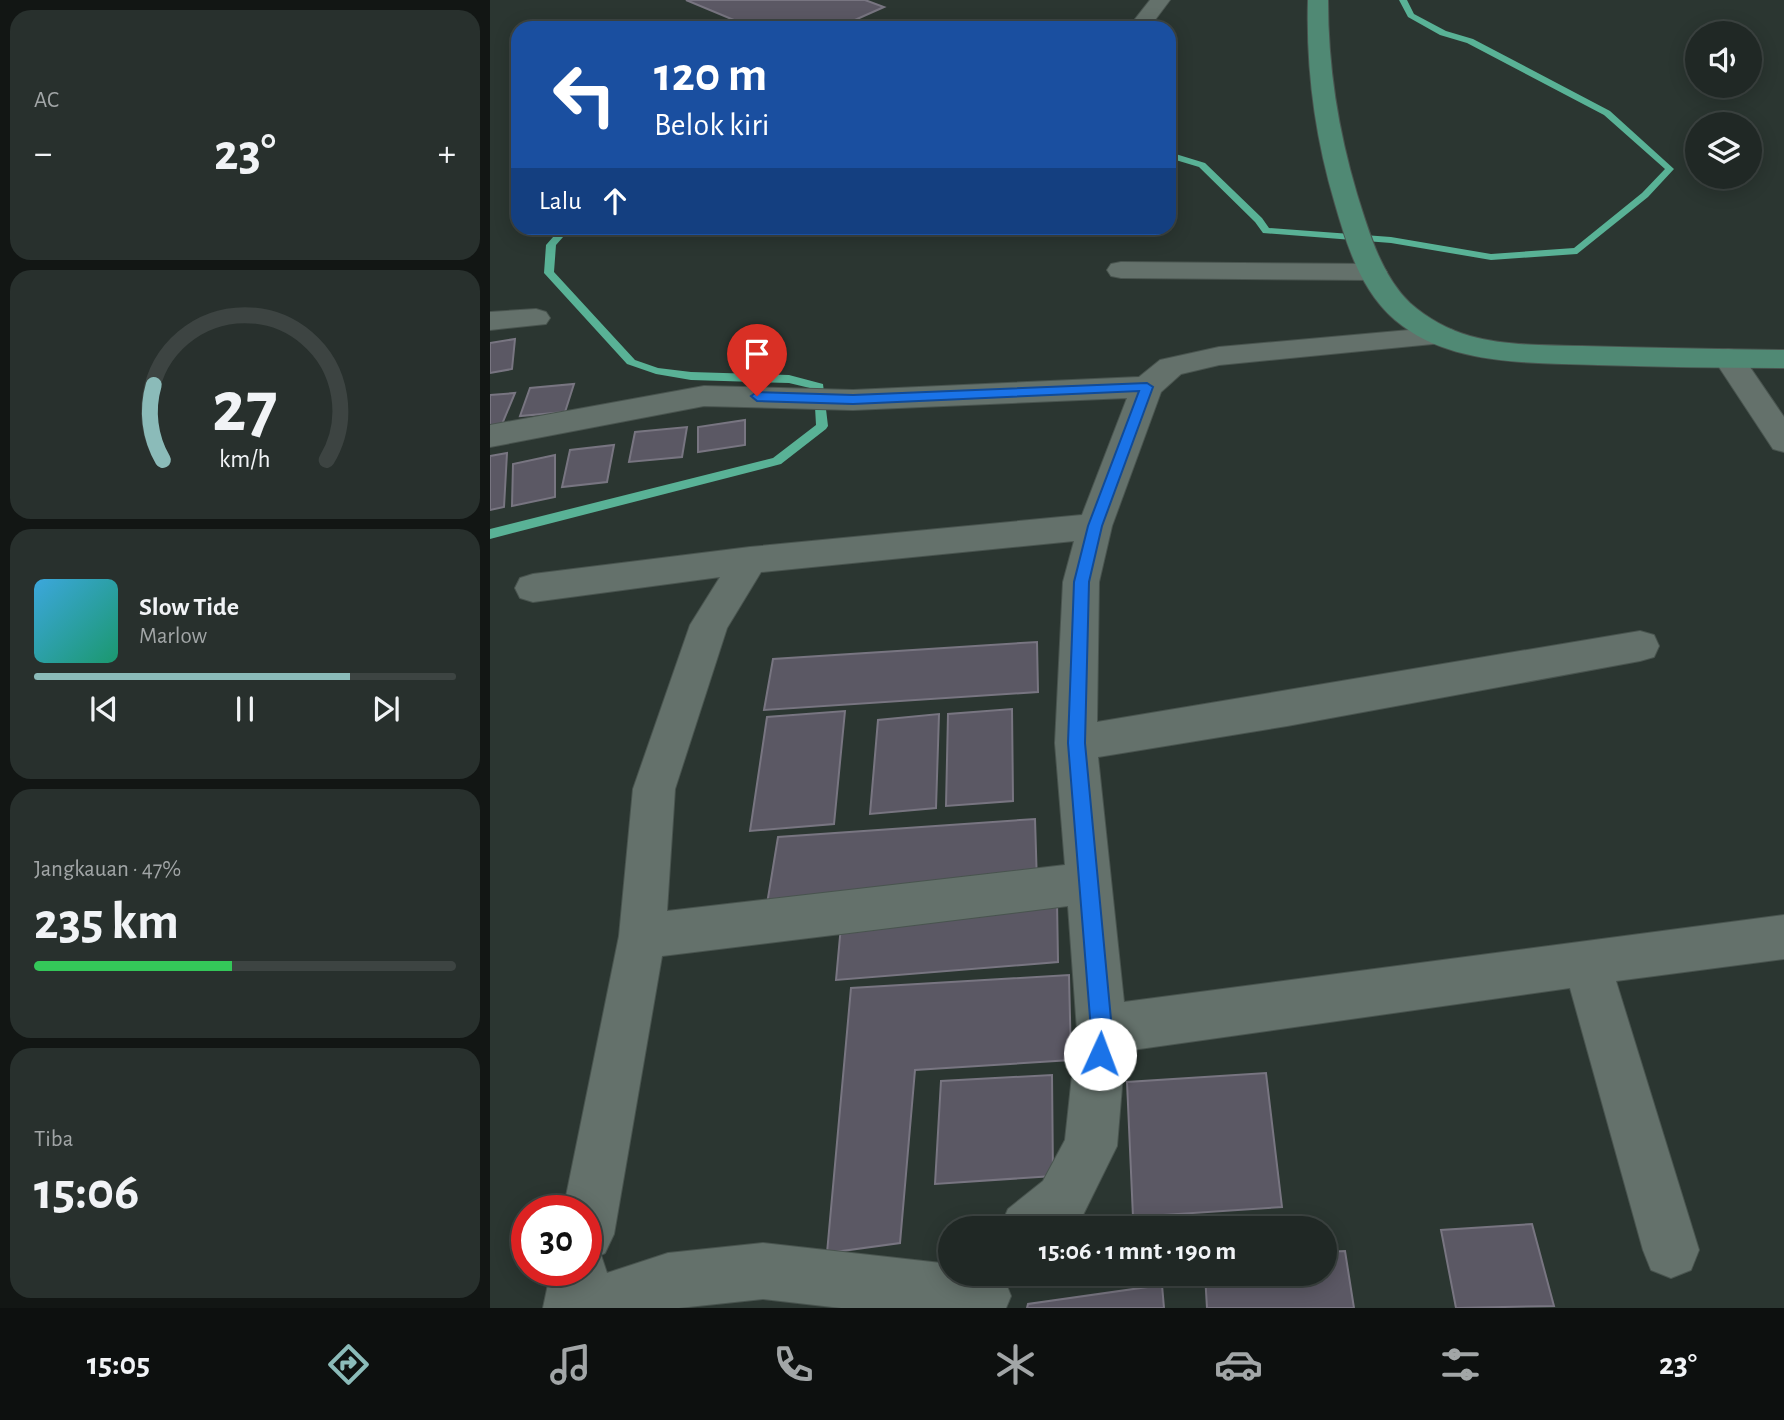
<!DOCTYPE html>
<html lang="id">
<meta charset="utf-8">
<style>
:root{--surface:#202825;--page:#28302d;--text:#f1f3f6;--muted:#a2a6a7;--line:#3d4442;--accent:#8bbbb9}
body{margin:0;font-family:"Alegreya Sans",sans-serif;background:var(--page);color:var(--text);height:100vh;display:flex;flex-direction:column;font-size:26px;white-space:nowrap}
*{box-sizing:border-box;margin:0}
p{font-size:23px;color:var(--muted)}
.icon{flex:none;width:38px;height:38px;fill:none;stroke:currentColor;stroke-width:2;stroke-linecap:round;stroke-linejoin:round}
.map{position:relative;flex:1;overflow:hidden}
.drawer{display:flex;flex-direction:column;gap:10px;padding:10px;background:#121614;width:490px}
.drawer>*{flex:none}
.banner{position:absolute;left:21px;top:21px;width:665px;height:214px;border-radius:21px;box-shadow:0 4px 18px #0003,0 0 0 2px var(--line);background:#1a4fa0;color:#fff;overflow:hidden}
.fabs{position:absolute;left:1195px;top:21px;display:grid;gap:14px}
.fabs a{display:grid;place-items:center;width:77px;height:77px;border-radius:50%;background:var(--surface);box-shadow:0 4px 18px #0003,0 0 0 2px var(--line);font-size:35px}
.speed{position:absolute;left:21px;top:1195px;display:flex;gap:14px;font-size:35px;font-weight:700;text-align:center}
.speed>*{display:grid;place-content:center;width:91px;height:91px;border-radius:50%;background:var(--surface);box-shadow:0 4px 18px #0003,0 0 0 2px var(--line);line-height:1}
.speed .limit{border:10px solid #d22;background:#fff;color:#111}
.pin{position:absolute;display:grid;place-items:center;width:60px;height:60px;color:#fff;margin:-72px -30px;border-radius:50% 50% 50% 0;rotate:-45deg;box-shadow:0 0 7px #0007}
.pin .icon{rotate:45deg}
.me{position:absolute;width:77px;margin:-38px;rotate:2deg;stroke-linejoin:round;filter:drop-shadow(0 0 5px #0008)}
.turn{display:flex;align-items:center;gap:24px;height:147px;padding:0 28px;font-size:32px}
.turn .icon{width:91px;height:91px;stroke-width:2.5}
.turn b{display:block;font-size:49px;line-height:60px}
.then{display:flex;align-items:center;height:66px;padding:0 28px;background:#0003;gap:14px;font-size:26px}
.big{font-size:52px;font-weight:700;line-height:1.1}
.drawer .card{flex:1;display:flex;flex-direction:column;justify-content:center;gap:10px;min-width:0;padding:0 24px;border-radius:21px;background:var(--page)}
.drawer .dial{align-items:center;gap:0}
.dial svg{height:182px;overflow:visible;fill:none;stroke:var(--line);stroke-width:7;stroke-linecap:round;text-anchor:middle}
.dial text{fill:var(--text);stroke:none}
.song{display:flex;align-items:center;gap:21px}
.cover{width:84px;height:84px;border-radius:10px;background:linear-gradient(135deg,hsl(200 70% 55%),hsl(160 70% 35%))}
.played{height:7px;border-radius:4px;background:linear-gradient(90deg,var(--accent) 75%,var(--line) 75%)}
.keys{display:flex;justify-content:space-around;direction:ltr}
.heat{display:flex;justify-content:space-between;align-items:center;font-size:38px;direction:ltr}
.charge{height:10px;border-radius:5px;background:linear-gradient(90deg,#34c759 47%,var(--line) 0)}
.trip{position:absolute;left:448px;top:1216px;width:399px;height:70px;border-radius:35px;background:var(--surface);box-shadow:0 4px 18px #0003,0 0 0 2px var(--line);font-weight:700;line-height:70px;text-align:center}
.dock{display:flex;height:112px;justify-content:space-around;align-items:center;background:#0d100f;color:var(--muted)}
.dock .icon{width:49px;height:49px}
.dock .active{color:var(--accent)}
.dock b{font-size:32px;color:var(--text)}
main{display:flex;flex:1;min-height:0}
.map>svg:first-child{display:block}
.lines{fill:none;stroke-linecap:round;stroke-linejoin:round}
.stream{fill:#59b296;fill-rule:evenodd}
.building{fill:#5b5864;stroke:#787581;stroke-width:2}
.minor-casing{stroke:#49544f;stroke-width:2}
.major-casing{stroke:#49544f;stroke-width:2}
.minor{fill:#64716b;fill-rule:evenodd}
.major{fill:#508974;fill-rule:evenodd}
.route{fill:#1a73e8;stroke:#114b97;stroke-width:2}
</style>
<main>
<section class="drawer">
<div class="card"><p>AC</p>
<div class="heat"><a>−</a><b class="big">23°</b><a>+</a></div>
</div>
<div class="card dial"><svg viewBox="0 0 100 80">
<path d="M14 69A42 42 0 1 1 86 69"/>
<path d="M14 69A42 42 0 0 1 10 36" stroke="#8bbbb9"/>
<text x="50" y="56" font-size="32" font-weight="700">27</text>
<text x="50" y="72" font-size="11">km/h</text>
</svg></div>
<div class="card">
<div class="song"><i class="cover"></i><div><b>Slow Tide</b><p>Marlow</p></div></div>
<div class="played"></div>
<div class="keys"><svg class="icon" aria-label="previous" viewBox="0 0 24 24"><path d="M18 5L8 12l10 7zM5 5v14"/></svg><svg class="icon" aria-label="pause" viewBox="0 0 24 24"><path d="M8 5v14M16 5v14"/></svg><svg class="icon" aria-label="next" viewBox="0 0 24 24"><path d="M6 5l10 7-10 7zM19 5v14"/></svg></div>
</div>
<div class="card"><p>Jangkauan · 47%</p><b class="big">235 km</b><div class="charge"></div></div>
<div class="card"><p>Tiba</p><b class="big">15:06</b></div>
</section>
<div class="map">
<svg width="1294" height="1308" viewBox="0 0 1294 1308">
<rect width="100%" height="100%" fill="#2b3631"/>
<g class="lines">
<path class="stream" d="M909,0H917L924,14L956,31L983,39L1120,111L1184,169L1158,197L1087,254L1001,260L901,243L773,233L765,222L709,167L679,158V152L715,163L772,218L779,228L901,237L1001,254L1084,248L1152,193L1175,169L1114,115L977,43L950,35L918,17Z
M71,228H81L66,245L64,272L145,360L168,368L201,372L299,375L333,384L338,426L336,429L291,464L0,539V529L283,458L326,425L324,389L299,383L201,380L166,374L137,364L54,273L56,245Z"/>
</g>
<path class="building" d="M196,0H375L394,7L347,28H263Z
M25,339L22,369L0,373V343Z
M84,384L75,412L30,416L40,388Z
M25,393L10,429L0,430V395Z
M255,420V445L208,452V427Z
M197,427L192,457L139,462L145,432Z
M124,445L117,482L72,487L80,450Z
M17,453L14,507L0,510V456Z
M65,455V497L22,506L23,464Z
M547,642L548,692L274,710L283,659Z
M522,709L523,801L456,806L458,714Z
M355,711L344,824L260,831L277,717Z
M449,714L446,808L380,814L388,720Z
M545,819L547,884L277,904L288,837Z
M567,900L568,962L346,980L352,915Z
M579,975L581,1060L425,1070L410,1243L337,1253L361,988Z
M776,1073L792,1207L643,1217L637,1082Z
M562,1075L563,1176L445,1184L451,1081Z
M1042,1224L1064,1306L966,1308L951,1230Z
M855,1251L864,1308H717L715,1274H835V1252Z
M672,1285L674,1308H537L538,1304Z"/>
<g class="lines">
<g class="minor-casing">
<path id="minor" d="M660,0H680L659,28H638Z
M631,262L883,264L893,266L897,272L893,278L883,280L631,278L621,276L617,270L621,264Z
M46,309L56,312L60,318L56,324L0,330V312Z
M953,327L963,330L968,336L963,342L729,365L691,374L671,392L622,526L609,582L607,722L1150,631L1164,635L1169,646L1164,657L1150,661L797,726L608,757L634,1002L1294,915V959L1126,981L1209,1250L1201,1270L1181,1278L1161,1270L1153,1250L1080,988L635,1051L627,1146L591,1219L580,1228H510L518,1209L553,1181L575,1140L587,1030L578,906L172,956L124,1234L115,1253L111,1255L117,1273L178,1253L273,1243L460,1264V1274L513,1276L521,1296L516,1308H351L273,1299L189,1308H53L61,1270H96V1211H73L129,936L143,789L200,625L230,577L43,602L30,598L25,588L30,578L43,574L260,547L592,515L637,398L363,410L214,406L0,447V425L214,386L363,390L649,377L670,360L729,347ZM584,541L573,582L565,743L575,865L177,911L185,789L237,628L271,572Z
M1238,349L1249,351L1294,417V452L1283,449L1223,358L1227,351Z"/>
</g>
<g class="major-casing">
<path id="major" d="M818,0H838C838,67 848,130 867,194C879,232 891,275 920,303C937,318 959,330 980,336C1016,346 1055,345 1092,346C1159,348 1227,349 1294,350V368C1232,368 1170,367 1108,365C1041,362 960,367 905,320C871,291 857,246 845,204C825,137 816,70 818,0Z"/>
</g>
<use href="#minor" class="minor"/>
<use href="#major" class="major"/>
</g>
<path class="route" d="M657,383L663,387L612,526L599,582L595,743L622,1030L617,1061L610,1064L602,1061L599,1054L601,1030L578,743L584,582L598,526L649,391L363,404L267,401L261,396L267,392L363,395Z"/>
</svg>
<div class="fabs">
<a><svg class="icon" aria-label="sound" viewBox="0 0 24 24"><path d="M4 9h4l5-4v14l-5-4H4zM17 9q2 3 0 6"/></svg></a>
<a><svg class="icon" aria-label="layers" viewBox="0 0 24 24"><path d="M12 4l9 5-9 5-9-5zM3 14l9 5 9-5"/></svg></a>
</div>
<div class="speed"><div class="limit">30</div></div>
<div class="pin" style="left:267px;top:396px;background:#d93025"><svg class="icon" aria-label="arrive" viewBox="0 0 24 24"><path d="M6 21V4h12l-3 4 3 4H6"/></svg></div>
<svg class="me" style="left:610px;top:1054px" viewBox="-20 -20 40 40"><circle r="19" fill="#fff"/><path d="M0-13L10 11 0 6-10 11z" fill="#1a73e8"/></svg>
<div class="trip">15:06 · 1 mnt · 190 m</div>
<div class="banner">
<div class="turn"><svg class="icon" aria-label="left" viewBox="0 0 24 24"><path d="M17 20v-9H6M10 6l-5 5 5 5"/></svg><div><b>120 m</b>Belok kiri</div></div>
<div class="then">Lalu<svg class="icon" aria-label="ahead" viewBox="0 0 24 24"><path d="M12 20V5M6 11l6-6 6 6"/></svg></div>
</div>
</div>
</main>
<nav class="dock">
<b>15:05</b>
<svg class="icon active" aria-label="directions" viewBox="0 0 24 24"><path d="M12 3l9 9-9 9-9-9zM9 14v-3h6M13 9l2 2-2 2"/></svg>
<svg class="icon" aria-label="music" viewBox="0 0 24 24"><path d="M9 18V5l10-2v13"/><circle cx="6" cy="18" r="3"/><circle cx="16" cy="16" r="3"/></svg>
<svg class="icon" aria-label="phone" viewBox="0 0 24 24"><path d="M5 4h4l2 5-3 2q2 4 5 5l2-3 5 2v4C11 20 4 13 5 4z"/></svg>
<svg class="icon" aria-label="climate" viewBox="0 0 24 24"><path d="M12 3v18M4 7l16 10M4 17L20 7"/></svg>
<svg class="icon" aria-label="car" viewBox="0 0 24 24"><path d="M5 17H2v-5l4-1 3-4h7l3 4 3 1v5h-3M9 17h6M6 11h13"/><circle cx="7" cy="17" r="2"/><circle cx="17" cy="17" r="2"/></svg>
<svg class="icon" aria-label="filters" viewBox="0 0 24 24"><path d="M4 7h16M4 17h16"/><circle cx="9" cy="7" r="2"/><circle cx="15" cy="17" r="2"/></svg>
<b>23°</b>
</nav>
